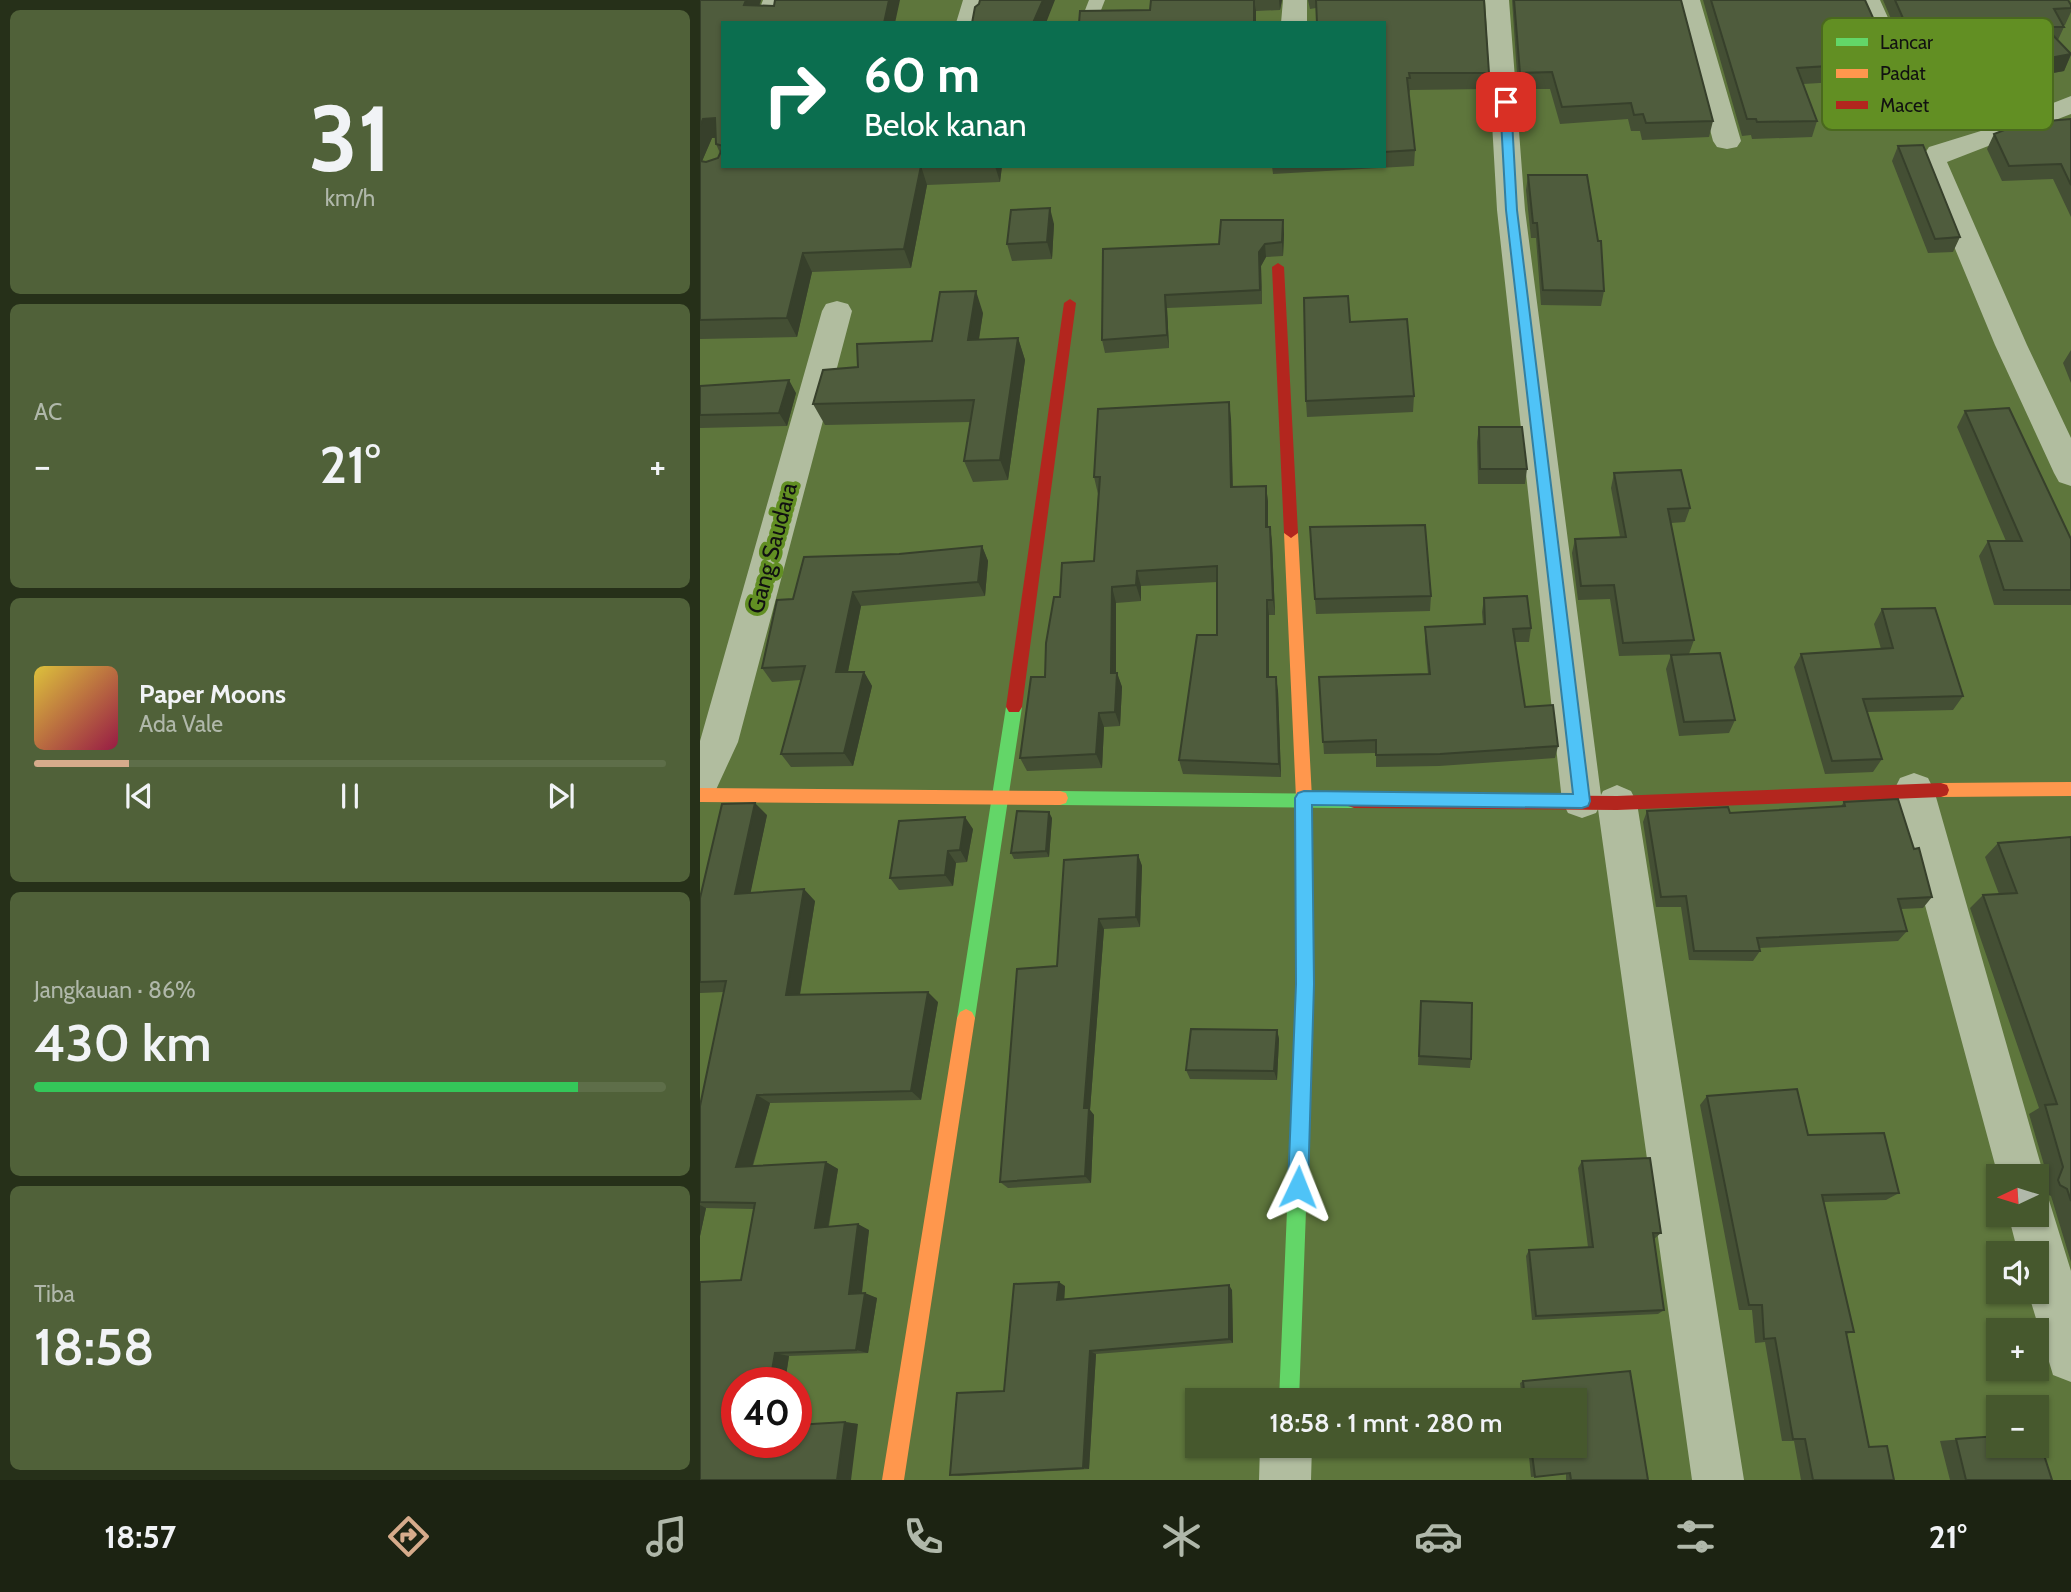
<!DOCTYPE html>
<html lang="id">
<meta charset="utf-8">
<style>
:root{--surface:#46582d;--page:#506139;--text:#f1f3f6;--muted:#b0b8aa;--line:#5e6e49;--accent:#d6ab8b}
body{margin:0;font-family:Cabin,sans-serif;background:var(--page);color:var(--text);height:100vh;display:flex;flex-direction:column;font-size:26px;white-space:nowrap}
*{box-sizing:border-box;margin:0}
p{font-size:23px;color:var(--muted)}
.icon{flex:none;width:38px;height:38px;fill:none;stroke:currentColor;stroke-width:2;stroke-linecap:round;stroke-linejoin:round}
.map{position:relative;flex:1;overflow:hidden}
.side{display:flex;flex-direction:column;gap:10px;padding:10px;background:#263019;width:700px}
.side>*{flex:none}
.hud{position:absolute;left:21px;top:21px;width:665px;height:147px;border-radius:0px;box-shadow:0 2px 5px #0004;background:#0b6e4f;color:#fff;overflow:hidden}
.needle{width:46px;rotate:266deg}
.controls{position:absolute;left:1286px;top:1164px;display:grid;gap:14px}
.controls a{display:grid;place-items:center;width:63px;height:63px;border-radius:0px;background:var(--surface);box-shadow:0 2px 5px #0004;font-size:35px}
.speed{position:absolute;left:21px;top:1367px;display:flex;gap:14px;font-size:35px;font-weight:700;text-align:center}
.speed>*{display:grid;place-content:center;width:91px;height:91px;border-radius:50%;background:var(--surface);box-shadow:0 2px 5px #0004;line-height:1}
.speed .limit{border:10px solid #d22;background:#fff;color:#111}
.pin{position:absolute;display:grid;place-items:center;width:60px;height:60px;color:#fff;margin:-30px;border-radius:14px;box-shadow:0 4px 10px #0006}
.me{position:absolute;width:77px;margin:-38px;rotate:2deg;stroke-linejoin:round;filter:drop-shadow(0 0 5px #0008)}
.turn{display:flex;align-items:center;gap:24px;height:147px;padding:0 28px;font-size:32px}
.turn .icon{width:91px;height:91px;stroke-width:2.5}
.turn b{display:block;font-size:49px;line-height:60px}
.big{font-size:52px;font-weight:600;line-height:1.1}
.side .widget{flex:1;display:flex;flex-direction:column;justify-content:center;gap:10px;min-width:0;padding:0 24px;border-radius:10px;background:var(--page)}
.side .dial{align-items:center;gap:0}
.dial b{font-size:91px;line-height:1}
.song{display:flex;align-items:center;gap:21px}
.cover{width:84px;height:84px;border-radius:10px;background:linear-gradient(135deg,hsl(50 70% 55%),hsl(340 70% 35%))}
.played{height:7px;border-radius:4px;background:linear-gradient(90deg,var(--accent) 15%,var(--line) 15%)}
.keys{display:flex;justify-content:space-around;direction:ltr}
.heat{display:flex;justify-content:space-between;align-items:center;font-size:38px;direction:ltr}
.charge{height:10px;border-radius:5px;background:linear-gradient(90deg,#34c759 86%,var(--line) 0)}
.trip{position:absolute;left:485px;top:1388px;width:402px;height:70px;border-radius:0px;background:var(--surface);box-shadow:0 2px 5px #0004;font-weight:600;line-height:70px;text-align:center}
.dock{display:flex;height:112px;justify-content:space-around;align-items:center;background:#1c2312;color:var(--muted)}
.dock .icon{width:49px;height:49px}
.dock .selected{color:var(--accent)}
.dock b{font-size:32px;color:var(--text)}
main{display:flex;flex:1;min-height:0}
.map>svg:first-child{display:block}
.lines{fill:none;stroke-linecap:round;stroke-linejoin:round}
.lane{fill:#b1bd9f;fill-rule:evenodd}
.street{fill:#b1bd9f;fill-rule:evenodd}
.fast{fill:#63d668;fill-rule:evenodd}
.slow{fill:#ff974d;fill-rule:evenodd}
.jam{fill:#b3261e;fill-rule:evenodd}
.wall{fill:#444f34;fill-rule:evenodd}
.shaded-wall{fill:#37402b}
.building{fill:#4f5c3d;stroke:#37402b;stroke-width:2}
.route{fill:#4fc3f7;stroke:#337fa1;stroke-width:2}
.labels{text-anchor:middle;stroke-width:7;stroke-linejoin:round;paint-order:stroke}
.street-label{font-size:23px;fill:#111;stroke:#628f23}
.key{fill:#628f23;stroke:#4a691e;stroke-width:2}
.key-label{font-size:19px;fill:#111}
</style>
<main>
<section class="side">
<div class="widget dial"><b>31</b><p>km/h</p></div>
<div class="widget"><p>AC</p>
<div class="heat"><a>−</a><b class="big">21°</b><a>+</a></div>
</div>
<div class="widget">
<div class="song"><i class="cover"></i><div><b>Paper Moons</b><p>Ada Vale</p></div></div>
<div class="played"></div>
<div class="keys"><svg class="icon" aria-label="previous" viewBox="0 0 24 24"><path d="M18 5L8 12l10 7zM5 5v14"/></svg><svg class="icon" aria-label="pause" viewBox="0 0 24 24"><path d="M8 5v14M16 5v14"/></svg><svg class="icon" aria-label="next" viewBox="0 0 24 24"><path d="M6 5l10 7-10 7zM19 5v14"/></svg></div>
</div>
<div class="widget"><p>Jangkauan · 86%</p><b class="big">430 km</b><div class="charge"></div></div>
<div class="widget"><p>Tiba</p><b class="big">18:58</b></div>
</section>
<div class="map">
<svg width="1371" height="1480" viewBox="0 0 1371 1480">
<rect width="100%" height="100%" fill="#5e763c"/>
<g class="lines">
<path class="lane" d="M389,0H405L396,23H380Z"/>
<path class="street" d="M63,0H87L80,23H54Z
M263,0H287L282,23H256Z
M583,0H607V23H581Z
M785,0H809L825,210L901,795L903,791L917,785L931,791L937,803L1044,1480H992L898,809L896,813L882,818L868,813L862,801L797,210Z
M976,0H1000L1041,141L1037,147L1027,149L1017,147L1013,141Z
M1156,0H1180L1220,89L1216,95L1207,97L1198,95L1194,89Z
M1371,96V114L1247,162L1327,345L1371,438V486L1359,482L1354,473L1295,345L1219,162L1229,147L1284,130Z
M137,301L148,304L152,311L38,742L14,794L0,799V741L122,311L126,304Z
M1214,773L1228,778L1234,790L1344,1176L1337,1193V1176H1298L1194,790L1200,778Z
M1337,1193L1348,1197L1371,1271V1382L1353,1375L1328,1292H1337V1253H1318L1308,1214H1337Z
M560,1446H612L611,1480H559Z"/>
<path class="fast" d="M314,700L319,702L322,707L275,1018L272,1024L266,1027L260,1024L257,1018L306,707L309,702Z
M360,791L654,794L660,796L662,801L660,806L654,808L360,805L354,803L352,798L354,793Z
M604,1012L610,1015L613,1021L599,1400H579L595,1021L598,1015Z"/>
<path class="slow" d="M591,528L598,533L612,798L613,1021L610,1027L604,1030L598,1027L595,1021L596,798L584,533Z
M1371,782V796L1241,797L1235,795L1233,790L1235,785L1241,783Z
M0,788L360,791L366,793L368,798L366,803L360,805L0,802Z
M266,1009L272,1012L275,1018L204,1480H182L257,1018L260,1012Z"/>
<path class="jam" d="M578,263L584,267L598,533L591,538L584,533L572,267Z
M370,299L376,303L322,707L319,712H309L306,707L364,303Z
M1241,783L1247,785L1249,790L1247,795L1241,797L917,810L654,808L648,806L646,801L648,796L654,794L917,796Z"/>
</g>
<path class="wall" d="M0,0H61L23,166H302L300,182L227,185L211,268L112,272L97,337L0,339ZM12,138H16V144L20,153L18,158L6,162L2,161Z
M451,0H582L580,10L556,11V23H379L450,10Z
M608,0H784L789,73L787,89L710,90L709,95L715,150L714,166L573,174L572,166H684V23L616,8L610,9Z
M812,0H981L1013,121L1009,137L942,140L940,131H931L928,119L860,124L850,89H818Z
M1003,0H1165L1193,62L1187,79L1103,84L1117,121L1112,137L1052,139L1051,135L1042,136Z
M1183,0H1368L1371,8V12L1365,25H1363L1364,27L1358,40L1371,54V55L1364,71L1224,96Z
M1371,119V217L1353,179L1302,181L1287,149L1294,134Z
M1198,146L1260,237L1253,252L1228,253L1192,161Z
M828,175L898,241L904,291L901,306L841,305L836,238H831L826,190Z
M583,220L584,234L583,256L566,257L561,266L562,304L467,308L469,348L405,353L402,340L519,244Z
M354,224L352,259L312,261L307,244Z
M283,313L279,340L318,338L325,360L308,480L273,482L264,461L270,422L125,425L113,404Z
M650,322L714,396L713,412L607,417L606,401Z
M1371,350V383L1363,363Z
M0,386L96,393L87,426L0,428Z
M1265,411L1371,539V605H1294L1279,556L1288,541H1306L1257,427Z
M531,419L533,487L566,486L568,502V527H570L572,543L575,615H569V677L578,691L581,777L483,774L479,760L517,635V582L441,586V601L416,603V673H417L422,687L420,726L404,727L402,768L327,771L320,758L345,677L360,597L394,561L398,494L394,477Z
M779,427L827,469L825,484H778L777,442Z
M914,473L990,508L985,522L971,523L994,640L989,654L919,656L910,599L878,600L872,553L875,539L920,537L911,488Z
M610,527L731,596L730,611L616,614Z
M282,546L288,561L285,596L161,606L148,672H164L172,686L153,766L91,767L81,754L101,680L72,682L62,668L93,599L199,554Z
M784,598L831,628L829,642H815L825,707L858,746L855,758L739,766L676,767V753L624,754L619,677L728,674L725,641V627L783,624L782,612Z
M1182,609L1263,696L1253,710L1167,712L1182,759L1173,772L1125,774L1094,667L1101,654L1181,649L1174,624Z
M971,655L1035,720L1029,733L979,736L966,669Z
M1144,802L1214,849L1232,897L1223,908L1201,909L1207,931L1198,941L1059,948L1060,951L1053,961L989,960L981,907H956L943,822L947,811L1030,813L1141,806Z
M67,815L50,893L115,901L100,995L238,1002L221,1100L70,1103L53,1166L126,1162L138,1169L129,1226L169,1230L162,1293L177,1298L168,1353L89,1356L85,1382H37V1442L145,1422L158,1424L0,1480L41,1280L54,1209L6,1208L0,1236V1106L24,992L0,993V898Z
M352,818L349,857L314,859L311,853Z
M273,829L267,862L256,863L253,886L199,890L190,878Z
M1371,837V1262L1351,1196L1344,1193L1342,1187L1347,1175L1329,1114L1339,1108L1270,908L1283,895L1299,894L1285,857L1298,843Z
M438,855L442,866L440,927L404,929L390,1110L394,1115L391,1183L308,1188L300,1182L357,966Z
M721,1001L771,1059L770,1068L718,1065Z
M577,1030L579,1039L577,1080L490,1079L486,1070Z
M1007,1096L1199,1193L1186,1200L1124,1202L1154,1332L1146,1334L1169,1447L1194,1480H1101L1094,1441H1082L1065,1342L1055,1343L1052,1310H1039L1000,1105Z
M882,1161L961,1233L954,1239L964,1310L958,1314L832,1320L826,1256L829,1250L888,1247L878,1168Z
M365,1286L364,1299L532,1290L533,1343L396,1354L389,1469L259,1476L250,1475L304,1391Z
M930,1371L948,1480H866V1474L831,1477L828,1446H875V1400H822L820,1383L823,1381Z
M1298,1436L1352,1480H1250L1240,1441Z"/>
<path class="shaded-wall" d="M46,0H61L52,23L44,5Z
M189,0H200L195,23H184Z
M343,0H355L346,23H333Z
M554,0L556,11V23H554Z
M579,0H582L580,10Z
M1371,54L1364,71L1224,96L1230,80Z
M15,118L23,137L12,138L0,166V126L3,119Z
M221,166L227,185L211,268L204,249Z
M295,166H302L300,182Z
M350,208L354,224L352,259L347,242Z
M583,220L584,234L583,256L582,242Z
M565,244L566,257L561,266L562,304L559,252Z
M103,253L112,272L97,337L87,318Z
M276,291L283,313L275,362L268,340Z
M465,295L467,308L469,348L467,335Z
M318,338L325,360L308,480L300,460Z
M89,380L96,393L87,426L79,413Z
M529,402L531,419L533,503L531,487Z
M566,486L568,502V543L566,527Z
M570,527L572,543L575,615L573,600Z
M282,546L288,561L285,596L278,582Z
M437,571L441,586V601L436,585Z
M412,587L416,603V688L411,673Z
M153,592L161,606L145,686L136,672Z
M567,600L569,615V691L567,677Z
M164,672L172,686L153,766L144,753Z
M417,673L422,687L420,726L415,712Z
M576,677L578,691L581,777L579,764Z
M399,713L404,727L402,768L396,754Z
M55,803L67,815L48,905L35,894Z
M349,812L352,818L349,857L346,851Z
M265,817L273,829L267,862L260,850Z
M248,851L256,863L253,886L245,875Z
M438,855L442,866L440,927L436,917Z
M104,889L115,901L98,1005L86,995Z
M399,919L404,929L390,1110L394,1115L391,1183L385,1176L384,1108Z
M228,992L238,1002L221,1100L211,1091Z
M577,1030L579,1039L577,1080L574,1071Z
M57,1095L70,1103L50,1174L36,1167Z
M126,1162L138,1169L127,1233L115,1228Z
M0,1205L6,1208L0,1236Z
M158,1224L169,1230L161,1298L149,1294Z
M359,1282L365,1286L364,1304L357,1300Z
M529,1285L532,1290L533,1343L529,1339Z
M165,1293L177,1298L168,1353L156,1350Z
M390,1351L396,1354L389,1469L383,1468Z
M75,1353L89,1356L85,1382H70Z
M145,1422L158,1424L151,1480H137Z"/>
<path class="building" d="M0,0H46L44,5L74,6L75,0H189L184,23H23V146L16,144L15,118L3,119L0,126Z
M280,0H343L333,23H272L275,7L279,4Z
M451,0H554V23H379L380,11L450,10Z
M616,0H784L789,73H709L710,78H707L715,150L684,152V23H617Z
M814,0H981L1013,121L946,123L943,114L934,115L931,103L862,107L852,72L820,73Z
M1011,0H1165L1193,62L1097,68L1117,121L1057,122L1056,119H1047Z
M1195,0H1368L1371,5V8L1354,9L1364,27H1345L1371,54L1230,80Z
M1371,119V185L1361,164L1309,166L1294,134L1322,123Z
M1223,145L1260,237L1235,239L1198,146Z
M23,147V166H226H221L204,249L103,253L87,318L0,320V161L6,162L18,158Z
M828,175H887L898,241H901L904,291L843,290L837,223H833Z
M350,208L347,242L307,244L311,210Z
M521,220H583L582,242L565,244L559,252L560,290L465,295L467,335L402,340L403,249L519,244Z
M276,291L268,340L318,338L300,460L264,461L274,400L113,404L123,370L158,367L157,344L232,341L240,292Z
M648,296L650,322L707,319L714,396L606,401L604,298Z
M89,380L79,413L0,415V386Z
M529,402L531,487L566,486V527H570L573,600H567V677H576L579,764L479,760L497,635H517V566L437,571L436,585L412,587L411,673H417L415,712L399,713L396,754L320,758L331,677H345L346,643L354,597H360L362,563L394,561L400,477H394L398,409Z
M1309,408L1371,539V590H1304L1288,541H1322L1265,411Z
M779,427H822L827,469H780Z
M981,470L990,508L968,509L994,640L923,643L914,585L881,586L875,539L926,537L914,473Z
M725,525L731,596L615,599L610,527Z
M282,546L278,582L153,592L136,672H164L144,753L81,754L105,666L62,668L77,600L93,599L104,557L199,554Z
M827,596L831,628L813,629L825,707L853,705L858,746L740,754L676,755V740L623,742L619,677L730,674L725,627L785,624L784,598Z
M1235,608L1263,696L1163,699L1182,759L1132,761L1101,654L1193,648L1182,609Z
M1020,653L1035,720L984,722L971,655Z
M1198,799L1214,849L1219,848L1232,897L1198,899L1207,931L1057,938L1060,951H994L986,896L961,897L947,811L1028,807L1030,813L1145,806L1144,802Z
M55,803L35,894L104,889L86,995L228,992L211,1091L57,1095L36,1167L126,1162L115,1228L158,1224L149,1294L165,1293L156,1350L75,1353L70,1382H37V1442H96V1425L145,1422L137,1480H0V1282L41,1280L55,1203L0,1202V1106L26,981L0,982V898L22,804Z
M317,811L349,812L346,851L311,853Z
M265,817L260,850L248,851L245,875L190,878L199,821Z
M1371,837V1201L1367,1189L1360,1185L1358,1180L1363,1167L1345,1105L1357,1104L1283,895L1317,893L1298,843Z
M438,855L436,917L399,919L384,1108H389L385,1176L300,1182L317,969L357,966L364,860Z
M721,1001L772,1003L771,1059L719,1056Z
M491,1029L577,1030L574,1071L486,1070Z
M1097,1089L1108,1135L1184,1133L1199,1193L1122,1195L1154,1332H1146L1169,1447L1187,1446L1194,1480H1113L1105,1439H1093L1075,1338L1064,1339L1062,1305H1049L1007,1096Z
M950,1158L961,1233H953L964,1310L836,1316L829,1250L893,1247L882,1161Z
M359,1282L357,1300L529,1285V1339L390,1351L383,1468L250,1475L257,1393L304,1391L314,1284Z
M930,1371L948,1480H871L870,1473L835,1477L831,1446H875V1400H825L823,1381Z
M1337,1433L1352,1480H1266L1256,1439L1298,1436V1446H1337Z"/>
<path class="route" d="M806,99L811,102L817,210L890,801L888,806L882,808L612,805L614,984L608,1187L605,1194L598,1197L591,1194L588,1187L596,984L595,798L598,793L604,791L873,794L806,210L800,102Z"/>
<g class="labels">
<g class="street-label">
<text transform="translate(72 548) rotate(-75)" y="8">Gang Saudara</text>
</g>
</g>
<rect x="1122" y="18" width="231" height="112" rx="10" class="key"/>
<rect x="1136" y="38" width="32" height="8" fill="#63d668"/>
<rect x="1136" y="69" width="32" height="9" fill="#ff974d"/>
<rect x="1136" y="101" width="32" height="8" fill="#b3261e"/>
<g class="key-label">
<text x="1180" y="49">Lancar</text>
<text x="1180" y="80">Padat</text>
<text x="1180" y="112">Macet</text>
</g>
</svg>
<div class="controls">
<a><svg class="needle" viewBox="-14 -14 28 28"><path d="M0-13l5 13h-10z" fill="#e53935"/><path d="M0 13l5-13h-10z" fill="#b0b8aa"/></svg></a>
<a><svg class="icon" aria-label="sound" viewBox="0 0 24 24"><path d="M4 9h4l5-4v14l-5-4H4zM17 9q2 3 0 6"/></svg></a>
<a>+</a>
<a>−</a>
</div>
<div class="speed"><div class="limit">40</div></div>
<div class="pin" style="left:806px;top:102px;background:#d93025"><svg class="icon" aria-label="arrive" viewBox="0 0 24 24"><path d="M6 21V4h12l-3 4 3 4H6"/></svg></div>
<svg class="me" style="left:598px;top:1187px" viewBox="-20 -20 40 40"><path d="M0-17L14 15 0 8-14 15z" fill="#4fc3f7" stroke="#fff" stroke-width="4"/></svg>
<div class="trip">18:58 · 1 mnt · 280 m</div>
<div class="hud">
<div class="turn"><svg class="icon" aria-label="right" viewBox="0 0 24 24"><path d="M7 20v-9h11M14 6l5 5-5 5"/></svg><div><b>60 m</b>Belok kanan</div></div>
</div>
</div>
</main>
<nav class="dock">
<b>18:57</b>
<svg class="icon selected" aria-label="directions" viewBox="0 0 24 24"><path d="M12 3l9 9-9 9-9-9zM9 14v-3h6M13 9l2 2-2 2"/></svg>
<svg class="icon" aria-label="music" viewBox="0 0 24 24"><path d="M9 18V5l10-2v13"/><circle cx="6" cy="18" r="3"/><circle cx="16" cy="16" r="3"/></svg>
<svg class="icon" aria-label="phone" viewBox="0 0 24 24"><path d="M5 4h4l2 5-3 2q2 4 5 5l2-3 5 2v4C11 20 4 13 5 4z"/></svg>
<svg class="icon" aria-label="climate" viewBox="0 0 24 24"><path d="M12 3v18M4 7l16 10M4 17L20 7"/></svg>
<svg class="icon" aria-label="car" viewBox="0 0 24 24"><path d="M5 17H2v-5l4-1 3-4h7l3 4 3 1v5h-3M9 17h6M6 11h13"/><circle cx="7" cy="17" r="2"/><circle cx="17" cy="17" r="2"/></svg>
<svg class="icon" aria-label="filters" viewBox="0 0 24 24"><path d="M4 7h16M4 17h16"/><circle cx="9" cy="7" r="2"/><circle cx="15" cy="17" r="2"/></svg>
<b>21°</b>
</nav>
